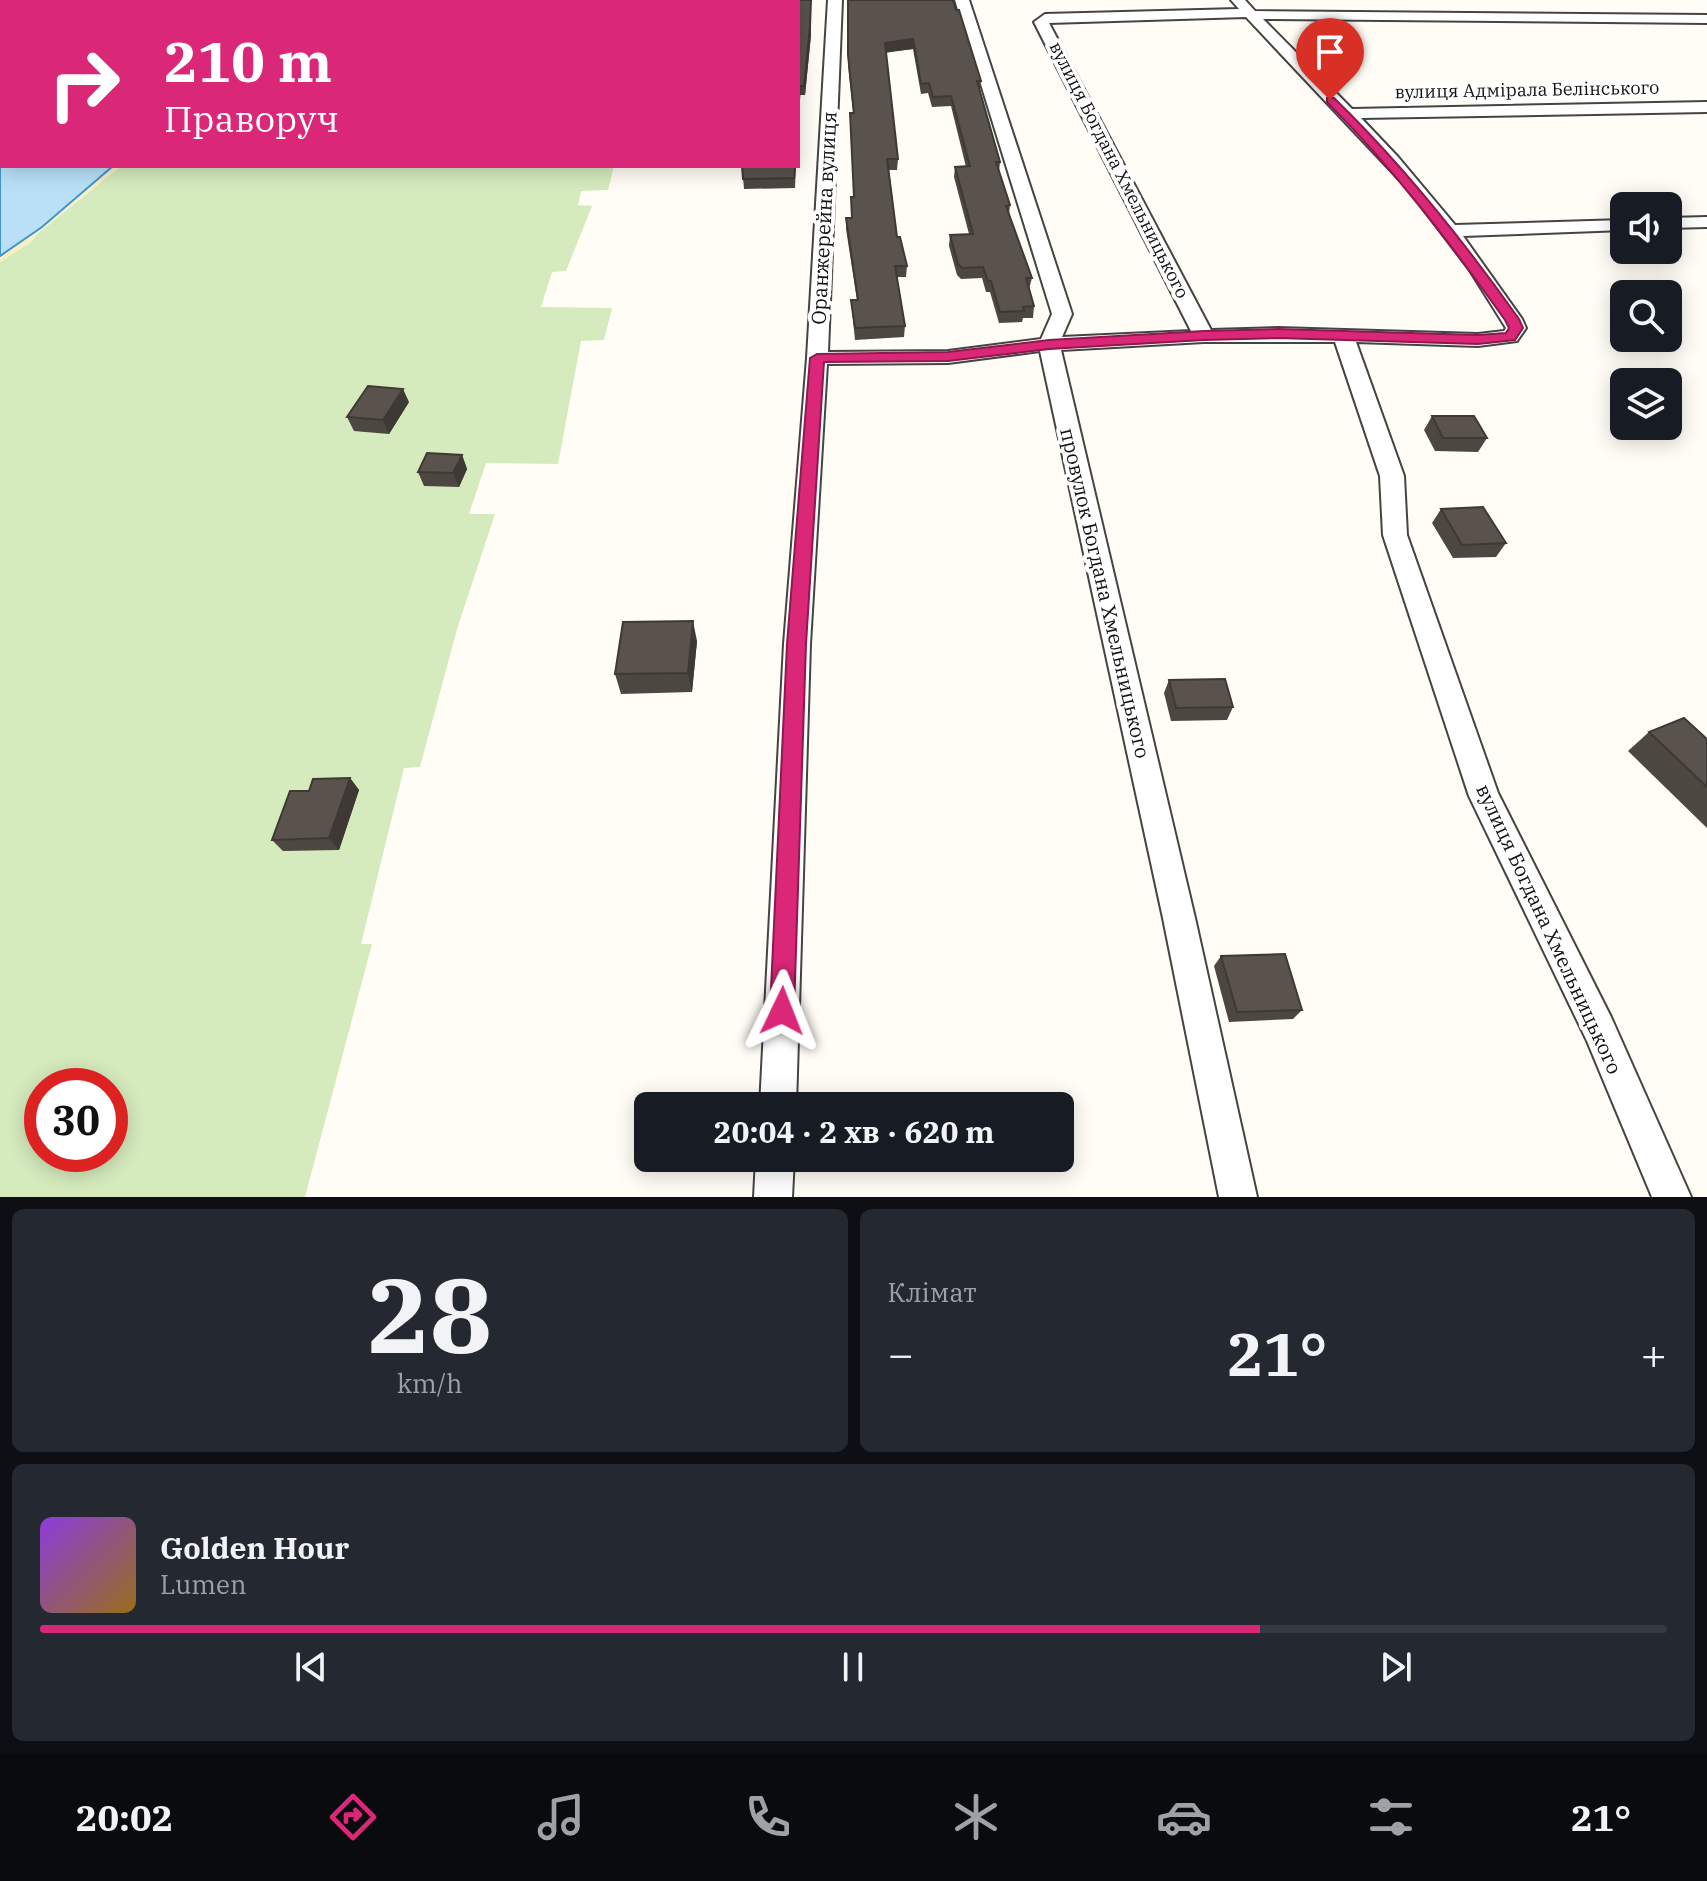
<!DOCTYPE html>
<html lang="uk">
<meta charset="utf-8">
<style>
:root{--surface:#171b24;--page:#242831;--text:#f1f3f6;--muted:#9ea1a6;--line:#363941;--accent:#db2777}
body{margin:0;font-family:"IBM Plex Serif",serif;background:var(--page);color:var(--text);height:100vh;display:flex;flex-direction:column;font-size:30px;white-space:nowrap}
*{box-sizing:border-box;margin:0}
p{font-size:26px;color:var(--muted)}
.icon{flex:none;width:44px;height:44px;fill:none;stroke:currentColor;stroke-width:2;stroke-linecap:round;stroke-linejoin:round}
.map{position:relative;height:1197px;overflow:hidden}
.side{display:flex;flex-direction:column;gap:12px;padding:12px;background:#0d0f14;flex:1}
.side>*{flex:none}
.banner{position:absolute;left:0px;top:0px;width:800px;height:168px;box-shadow:0 4px 20px #0003;background:#db2777;color:#fff;overflow:hidden}
.fabs{position:absolute;left:1610px;top:192px;display:grid;gap:16px}
.fabs a{display:grid;place-items:center;width:72px;height:72px;border-radius:12px;background:var(--surface);box-shadow:0 4px 20px #0003;font-size:40px}
.speed{position:absolute;left:24px;top:1068px;display:flex;gap:16px;font-size:40px;font-weight:700;text-align:center}
.speed>*{display:grid;place-content:center;width:104px;height:104px;border-radius:50%;background:var(--surface);box-shadow:0 4px 20px #0003;line-height:1}
.speed .limit{border:12px solid #d22;background:#fff;color:#111}
.pin{position:absolute;display:grid;place-items:center;width:68px;height:68px;color:#fff;margin:-82px -34px;border-radius:50% 50% 50% 0;rotate:-45deg;box-shadow:0 0 8px #0007}
.pin .icon{rotate:45deg}
.me{position:absolute;width:88px;margin:-44px;rotate:2deg;stroke-linejoin:round;filter:drop-shadow(0 0 6px #0008)}
.turn{display:flex;align-items:center;gap:28px;height:168px;padding:0 32px;font-size:36px}
.turn .icon{width:104px;height:104px;stroke-width:2.5}
.turn b{display:block;font-size:56px;line-height:68px}
.big{font-size:60px;font-weight:700;line-height:1.1}
.side .widget{flex:1;display:flex;flex-direction:column;justify-content:center;gap:12px;min-width:0;padding:0 28px;border-radius:12px;background:var(--page)}
.side .dial{align-items:center;gap:0}
.dial b{font-size:104px;line-height:1}
.song{display:flex;align-items:center;gap:24px}
.cover{width:96px;height:96px;border-radius:12px;background:linear-gradient(135deg,hsl(270 70% 55%),hsl(40 70% 35%))}
.played{height:8px;border-radius:4px;background:linear-gradient(90deg,var(--accent) 75%,var(--line) 75%)}
.keys{display:flex;justify-content:space-around;direction:ltr}
.heat{display:flex;justify-content:space-between;align-items:center;font-size:44px;direction:ltr}
.side .tiles{flex:1;display:grid;gap:12px;grid-template-columns:1fr 1fr}
.widget:last-child{grid-column:span 2}
.trip{position:absolute;left:634px;top:1092px;width:440px;height:80px;border-radius:12px;background:var(--surface);box-shadow:0 4px 20px #0003;font-weight:700;line-height:80px;text-align:center}
.dock{display:flex;height:128px;justify-content:space-around;align-items:center;background:#090b0e;color:var(--muted)}
.dock .icon{width:56px;height:56px}
.dock .on{color:var(--accent)}
.dock b{font-size:36px;color:var(--text)}
.map>svg:first-child{display:block}
.green{fill:#d5ebbd;fill-rule:evenodd}
.sand{fill:#fbeec1}
.water{fill:#b9e0f7;stroke:#3f96cf;stroke-width:2}
.lines{fill:none;stroke-linecap:round;stroke-linejoin:round}
.minor-casing{stroke:#444;stroke-width:4}
.minor{fill:#fff;fill-rule:evenodd}
.wall{fill:#4d4742}
.shaded-wall{fill:#3f3936}
.building{fill:#5a524d;stroke:#3f3936;stroke-width:2}
.route{fill:#db2777;stroke:#8e194d;stroke-width:2}
.labels{text-anchor:middle;stroke-width:8;stroke-linejoin:round;paint-order:stroke}
.far-street-label{font-size:18px;fill:#111;stroke:#fff}
.street-label{font-size:20px;fill:#111;stroke:#fff}
</style>
<div class="map">
<svg width="1707" height="1197" viewBox="0 0 1707 1197">
<rect width="100%" height="100%" fill="#fffdf5"/>
<path class="green" d="M329,0H657L327,2Z
M121,166H614L608,190L581,191L578,205L592,206L566,271L552,272L541,307L612,308L604,340L581,341L558,464L486,463L469,514H495L457,629L420,767L404,768L361,944H372L305,1197H0V262L31,242L37,234ZM42,1086H110V1154H42Z"/>
<path class="sand" d="M113,166H121L37,233L31,242L0,262V256L41,227Z"/>
<path class="water" d="M0,0H325L2,2V166H113L42,227L0,256Z"/>
<g class="lines">
<g class="minor-casing">
<path id="minor" d="M828,0H842L828,352L948,351L1041,339L1052,314L955,0H969L1072,314L1062,337L1191,331L1034,22L1045,14L1239,9L1231,0H1245L1255,11L1707,15V23L1263,19L1352,109L1707,102V112L1361,118L1398,157L1455,225L1624,220V230L1463,236L1522,319L1526,328L1517,341L1478,346L1356,342L1404,476L1407,535L1498,793L1611,1017L1691,1197H1652L1587,1041L1469,796L1383,535L1380,476L1335,342H1204L1061,350L1195,918L1257,1197H1219L1163,918L1040,351L948,363L827,364L810,644L796,1106H760L784,644L807,358ZM1246,17L1408,189L1469,269L1506,328L1504,331L1478,334L1278,328L1211,330L1049,23Z
M1707,217V227L1668,228V218Z
M756,1158H794L792,1197H754Z"/>
</g>
<use href="#minor" class="minor"/>
</g>
<path class="wall" d="M811,0V35L805,95H800L798,133V2Z
M848,0L956,10L981,81L980,92L1000,162L999,172L1010,205L1009,214L1032,278L1029,289L1034,306L1033,318H1023L1022,322L999,323L990,292H986L982,278L961,279L957,275L949,246L950,235L969,234L954,177L955,167H966L951,106L932,107L928,93L921,94L913,49L886,52L898,159L897,170H889L897,237L907,266L906,277H897L905,326L904,337L855,340L851,300H857L846,229V218H851V197H853V113L848,65Z
M742,166H796L795,188L744,189Z
M409,402L389,434L354,431L347,417Z
M1432,416L1487,438L1478,452L1435,451L1424,430Z
M462,455L467,469L459,487L424,486L418,472Z
M1441,509L1506,543L1496,557L1453,558L1432,523Z
M697,641L692,692L621,694L615,674Z
M1169,680L1233,707L1227,720L1171,721L1164,693Z
M1649,732L1707,739V828L1628,751Z
M350,778L359,790L339,850L283,851L272,840Z
M1221,956L1302,1010L1293,1019L1229,1022L1214,966Z"/>
<path class="shaded-wall" d="M811,0V35L805,95L804,86Z
M913,39V49L884,53L885,43Z
M403,389L409,402L389,434L383,420Z
M462,455L467,469L459,487L453,473Z
M693,621L697,641L692,692L688,673Z
M350,778L359,790L339,850L329,838Z"/>
<path class="building" d="M777,0H811L810,26L804,86H800L798,116V2H777Z
M848,0H953L956,10H959L981,81H977L1000,162H996L1010,205L1006,206L1032,278H1026L1034,306L1023,307L1024,311L1000,312L991,281H988L983,267L962,268L958,264L950,235L973,234L955,167L970,166L951,96L933,97L929,83L921,84L913,39L885,43L898,159H887L897,237H900L907,266H895L905,326L855,328L851,300H858L846,218H852L851,197H854L850,113H854L848,55Z
M742,166H795L794,178L743,179Z
M368,386L403,389L383,420L347,417Z
M1432,416H1474L1487,438H1443Z
M427,453L462,455L453,473L418,472Z
M1483,507L1506,543L1462,545L1441,509Z
M693,621L688,673L615,674L623,622Z
M1225,679L1233,707L1176,708L1169,680Z
M1684,718L1707,739V787L1649,732Z
M350,778L329,838L272,840L290,791H309L313,779Z
M1285,954L1302,1010L1237,1012L1221,956Z"/>
<path class="route" d="M1327,98H1334C1403,165 1463,240 1519,319L1523,328L1515,340L1478,344L1278,338L1204,340L1049,349L948,361L824,362L806,644L794,1011L791,1020L782,1024L774,1020L770,1011L787,644L810,358L817,354L948,352L1049,340L1204,331L1278,329L1478,335L1506,333L1509,328L1505,320C1450,243 1394,169 1327,102Z"/>
<g class="labels">
<g class="far-street-label">
<text transform="translate(1527 90) rotate(-1)" y="6">вулиця Адмірала Белінського</text>
<text transform="translate(1119 170) rotate(63)" y="6">вулиця Богдана Хмельницького</text>
</g>
<g class="street-label">
<text transform="translate(824 218) rotate(-87)" y="7">Оранжерейна вулиця</text>
<text transform="translate(1105 593) rotate(77)" y="7">провулок Богдана Хмельницького</text>
<text transform="translate(1549 929) rotate(65)" y="7">вулиця Богдана Хмельницького</text>
</g>
</g>
</svg>
<div class="fabs">
<a><svg class="icon" aria-label="sound" viewBox="0 0 24 24"><path d="M4 9h4l5-4v14l-5-4H4zM17 9q2 3 0 6"/></svg></a>
<a><svg class="icon" aria-label="search" viewBox="0 0 24 24"><circle cx="10" cy="10" r="6"/><path d="M15 15l6 6"/></svg></a>
<a><svg class="icon" aria-label="layers" viewBox="0 0 24 24"><path d="M12 4l9 5-9 5-9-5zM3 14l9 5 9-5"/></svg></a>
</div>
<div class="speed"><div class="limit">30</div></div>
<div class="pin" style="left:1330px;top:100px;background:#d93025"><svg class="icon" aria-label="arrive" viewBox="0 0 24 24"><path d="M6 21V4h12l-3 4 3 4H6"/></svg></div>
<svg class="me" style="left:782px;top:1011px" viewBox="-20 -20 40 40"><path d="M0-17L14 15 0 8-14 15z" fill="#db2777" stroke="#fff" stroke-width="4"/></svg>
<div class="trip">20:04 · 2 хв · 620 m</div>
<div class="banner">
<div class="turn"><svg class="icon" aria-label="right" viewBox="0 0 24 24"><path d="M7 20v-9h11M14 6l5 5-5 5"/></svg><div><b>210 m</b>Праворуч</div></div>
</div>
</div>
<section class="side">
<div class="tiles">
<div class="widget dial"><b>28</b><p>km/h</p></div>
<div class="widget"><p>Клімат</p>
<div class="heat"><a>−</a><b class="big">21°</b><a>+</a></div>
</div>
<div class="widget">
<div class="song"><i class="cover"></i><div><b>Golden Hour</b><p>Lumen</p></div></div>
<div class="played"></div>
<div class="keys"><svg class="icon" aria-label="previous" viewBox="0 0 24 24"><path d="M18 5L8 12l10 7zM5 5v14"/></svg><svg class="icon" aria-label="pause" viewBox="0 0 24 24"><path d="M8 5v14M16 5v14"/></svg><svg class="icon" aria-label="next" viewBox="0 0 24 24"><path d="M6 5l10 7-10 7zM19 5v14"/></svg></div>
</div>
</div>
</section>
<nav class="dock">
<b>20:02</b>
<svg class="icon on" aria-label="directions" viewBox="0 0 24 24"><path d="M12 3l9 9-9 9-9-9zM9 14v-3h6M13 9l2 2-2 2"/></svg>
<svg class="icon" aria-label="music" viewBox="0 0 24 24"><path d="M9 18V5l10-2v13"/><circle cx="6" cy="18" r="3"/><circle cx="16" cy="16" r="3"/></svg>
<svg class="icon" aria-label="phone" viewBox="0 0 24 24"><path d="M5 4h4l2 5-3 2q2 4 5 5l2-3 5 2v4C11 20 4 13 5 4z"/></svg>
<svg class="icon" aria-label="climate" viewBox="0 0 24 24"><path d="M12 3v18M4 7l16 10M4 17L20 7"/></svg>
<svg class="icon" aria-label="car" viewBox="0 0 24 24"><path d="M5 17H2v-5l4-1 3-4h7l3 4 3 1v5h-3M9 17h6M6 11h13"/><circle cx="7" cy="17" r="2"/><circle cx="17" cy="17" r="2"/></svg>
<svg class="icon" aria-label="filters" viewBox="0 0 24 24"><path d="M4 7h16M4 17h16"/><circle cx="9" cy="7" r="2"/><circle cx="15" cy="17" r="2"/></svg>
<b>21°</b>
</nav>
